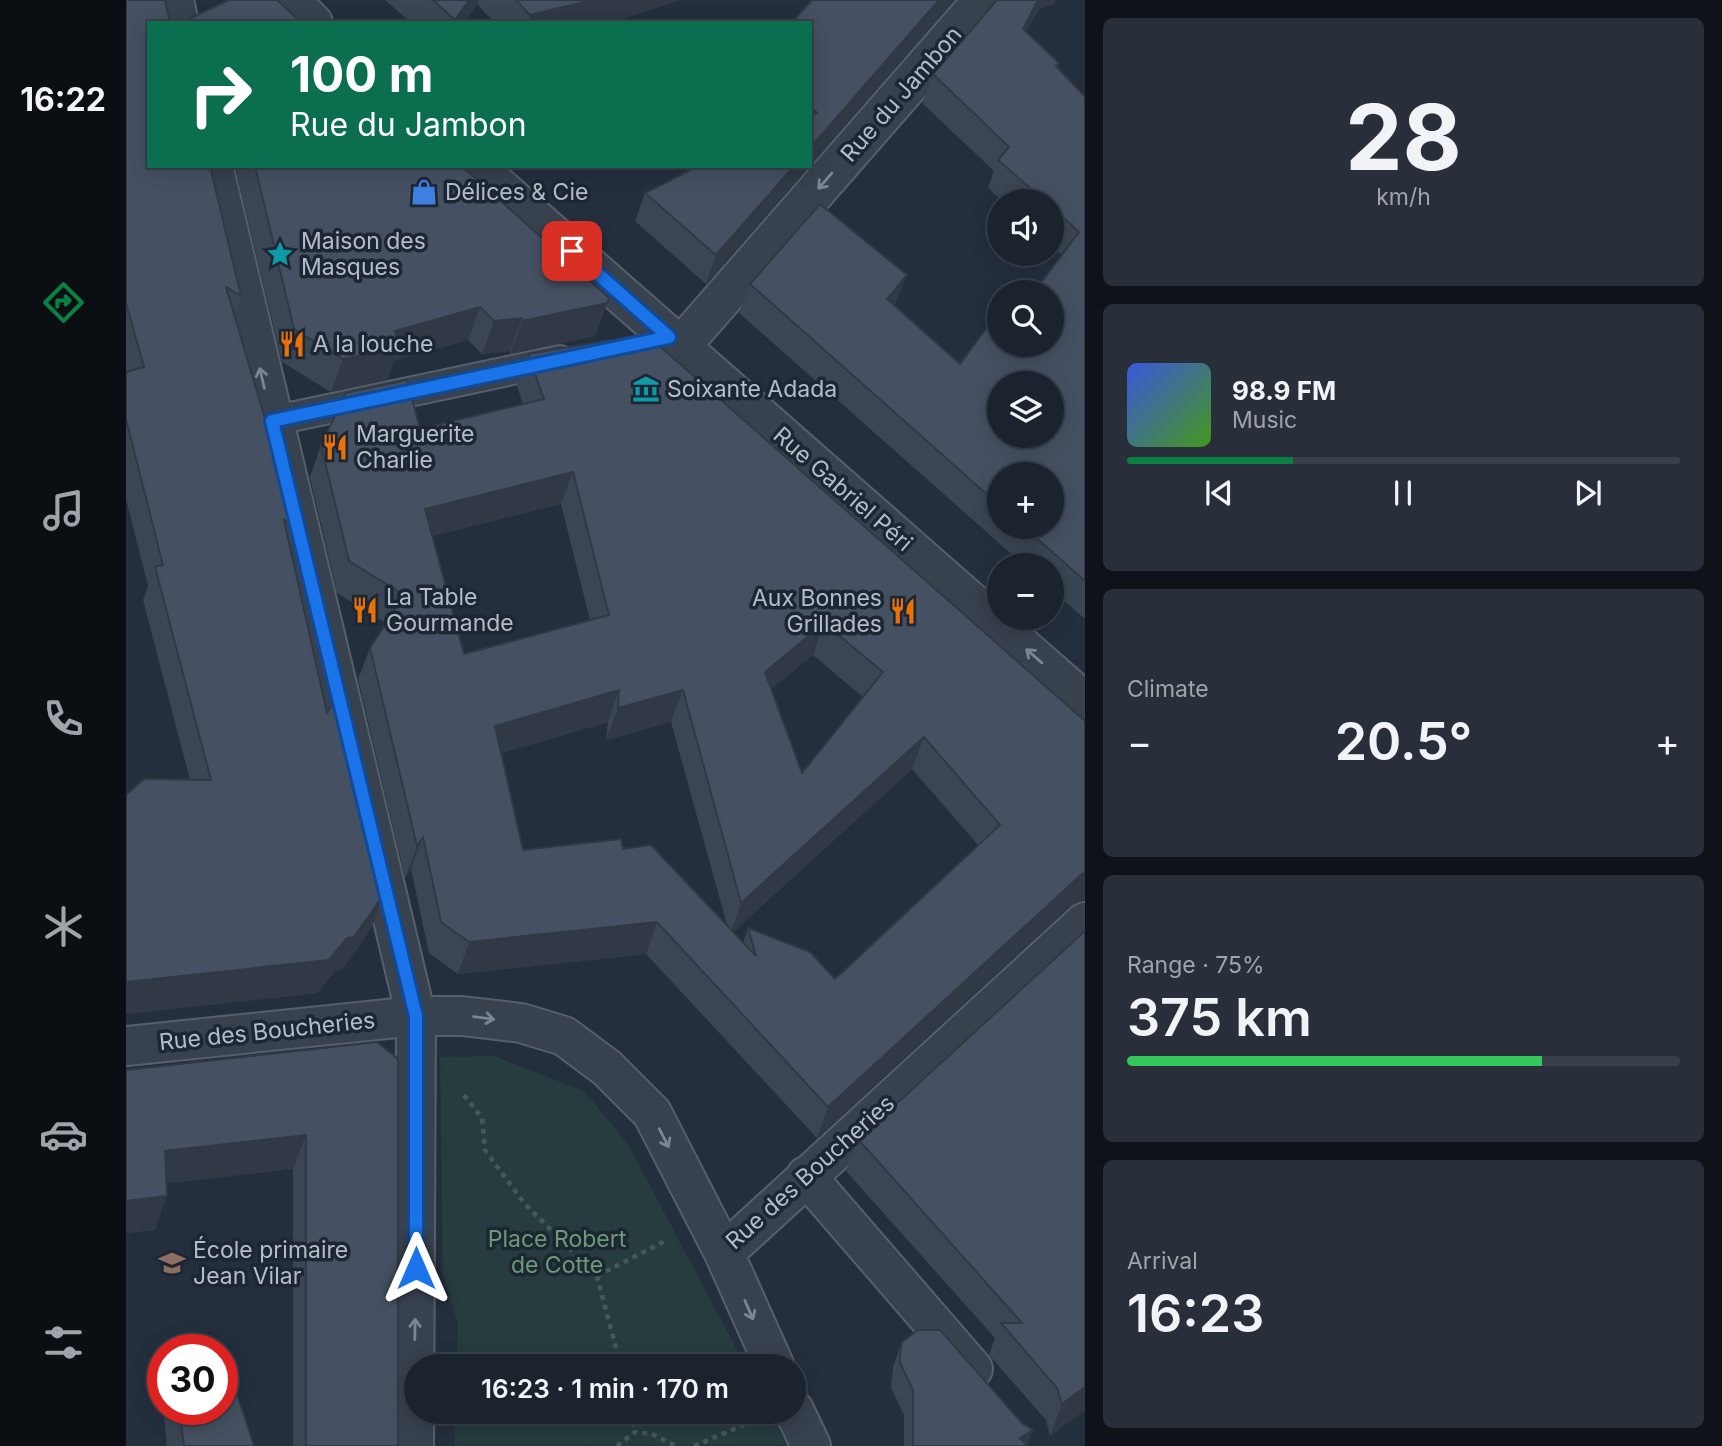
<!DOCTYPE html>
<meta charset="utf-8">
<style>
:root{--surface:#1b232e;--page:#282f3a;--text:#f1f3f6;--muted:#a0a4aa;--line:#39404a;--accent:#0b8043}
body{margin:0;font-family:Inter,sans-serif;background:var(--page);color:var(--text);height:100vh;display:flex;flex-direction:column;font-size:26px;white-space:nowrap}
*{box-sizing:border-box;margin:0}
p{font-size:23px;color:var(--muted)}
.icon{flex:none;width:38px;height:38px;fill:none;stroke:currentColor;stroke-width:2;stroke-linecap:round;stroke-linejoin:round}
.map{position:relative;flex:1;overflow:hidden}
.drawer{display:flex;flex-direction:column;gap:18px;padding:18px;background:#0f1319;width:637px}
.drawer>*{flex:none}
.guide{position:absolute;left:21px;top:21px;width:665px;height:147px;border-radius:0px;box-shadow:0 4px 18px #0003,0 0 0 2px var(--line);background:#0b6e4f;color:#fff;overflow:hidden}
.buttons{position:absolute;left:861px;top:189px;display:grid;gap:14px}
.buttons a{display:grid;place-items:center;width:77px;height:77px;border-radius:50%;background:var(--surface);box-shadow:0 4px 18px #0003,0 0 0 2px var(--line);font-size:35px}
.speed{position:absolute;left:21px;top:1334px;display:flex;gap:14px;font-size:35px;font-weight:700;text-align:center}
.speed>*{display:grid;place-content:center;width:91px;height:91px;border-radius:50%;background:var(--surface);box-shadow:0 4px 18px #0003,0 0 0 2px var(--line);line-height:1}
.speed .limit{border:10px solid #d22;background:#fff;color:#111}
.pin{position:absolute;display:grid;place-items:center;width:60px;height:60px;color:#fff;margin:-30px;border-radius:14px;box-shadow:0 4px 10px #0006}
.me{position:absolute;width:77px;margin:-38px;rotate:0deg;stroke-linejoin:round;filter:drop-shadow(0 0 5px #0008)}
.turn{display:flex;align-items:center;gap:24px;height:147px;padding:0 28px;font-size:32px}
.turn .icon{width:91px;height:91px;stroke-width:2.5}
.turn b{display:block;font-size:49px;line-height:60px}
.big{font-size:52px;font-weight:600;line-height:1.1}
.drawer .widget{flex:1;display:flex;flex-direction:column;justify-content:center;gap:10px;min-width:0;padding:0 24px;border-radius:10px;background:var(--page)}
.drawer .dial{align-items:center;gap:0}
.dial b{font-size:91px;line-height:1}
.song{display:flex;align-items:center;gap:21px}
.cover{width:84px;height:84px;border-radius:10px;background:linear-gradient(135deg,hsl(230 70% 55%),hsl(100 70% 35%))}
.played{height:7px;border-radius:4px;background:linear-gradient(90deg,var(--accent) 30%,var(--line) 30%)}
.keys{display:flex;justify-content:space-around;direction:ltr}
.heat{display:flex;justify-content:space-between;align-items:center;font-size:38px;direction:ltr}
.charge{height:10px;border-radius:5px;background:linear-gradient(90deg,#34c759 75%,var(--line) 0)}
.trip{position:absolute;left:278px;top:1354px;width:402px;height:70px;border-radius:35px;background:var(--surface);box-shadow:0 4px 18px #0003,0 0 0 2px var(--line);font-weight:600;line-height:70px;text-align:center}
main{display:flex;flex:1;min-height:0}
.dock{display:flex;flex-direction:column;width:126px;justify-content:space-around;align-items:center;background:#0b0e12;color:var(--muted)}
.dock .icon{width:49px;height:49px}
.dock .selected{color:var(--accent)}
.dock b{font-size:32px;color:var(--text)}
.map>svg:first-child{display:block}
.green{fill:#263c3f}
.lines{fill:none;stroke-linecap:round;stroke-linejoin:round}
.lane-casing{stroke:#565f6c;stroke-width:32}
.street-casing{stroke:#565f6c;stroke-width:42}
.path{stroke:#44595c;stroke-width:4.5;stroke-dasharray:5 5;stroke-linecap:butt}
.lane{stroke:#38414e;stroke-width:28}
.street{stroke:#38414e;stroke-width:38}
.wall{fill:#3b4654;fill-rule:evenodd}
.shaded-wall{fill:#303945}
.building{fill:#455162;stroke:#303945;stroke-width:2;fill-rule:evenodd}
.oneway{stroke:#7c8592}
.route-casing{stroke:#114b97;stroke-width:18}
.route{stroke:#1a73e8;stroke-width:12}
.labels{text-anchor:middle;stroke-width:7;stroke-linejoin:round;paint-order:stroke}
.street-label{font-size:23px;fill:#b4bcc9;stroke:#1d2633}
.poi-label{font-size:23px;fill:#b4bcc9;stroke:#1d2633;text-anchor:start}
.park-label{font-size:23px;fill:#6b9a76;stroke:#1d2633}
</style>
<main>
<nav class="dock">
<b>16:22</b>
<svg class="icon selected" aria-label="directions" viewBox="0 0 24 24"><path d="M12 3l9 9-9 9-9-9zM9 14v-3h6M13 9l2 2-2 2"/></svg>
<svg class="icon" aria-label="music" viewBox="0 0 24 24"><path d="M9 18V5l10-2v13"/><circle cx="6" cy="18" r="3"/><circle cx="16" cy="16" r="3"/></svg>
<svg class="icon" aria-label="phone" viewBox="0 0 24 24"><path d="M5 4h4l2 5-3 2q2 4 5 5l2-3 5 2v4C11 20 4 13 5 4z"/></svg>
<svg class="icon" aria-label="climate" viewBox="0 0 24 24"><path d="M12 3v18M4 7l16 10M4 17L20 7"/></svg>
<svg class="icon" aria-label="car" viewBox="0 0 24 24"><path d="M5 17H2v-5l4-1 3-4h7l3 4 3 1v5h-3M9 17h6M6 11h13"/><circle cx="7" cy="17" r="2"/><circle cx="17" cy="17" r="2"/></svg>
<svg class="icon" aria-label="filters" viewBox="0 0 24 24"><path d="M4 7h16M4 17h16"/><circle cx="9" cy="7" r="2"/><circle cx="15" cy="17" r="2"/></svg>
</nav>
<div class="map">
<svg width="959" height="1446" viewBox="0 0 959 1446">
<rect width="100%" height="100%" fill="#242f3e"/>
<path class="green" d="M368,1056L458,1091L502,1144L620,1367H331L332,1324L317,1275L314,1057Z
M329,1412H644L662,1445L328,1446Z"/>
<g class="lines">
<g class="lane-casing">
<path id="lane" d="M146,421L434,360"/>
</g>
<g class="street-casing">
<path id="street" d="M48,0L53,23
M164,0L187,23
M87,166L290,1016L288,1446
M349,166L959,702
M555,346L857,0
M0,1046L290,1016H336L395,1023L438,1036L481,1068L526,1113L598,1253L649,1367
M680,1176L847,1369
M598,1253L959,922
M668,1410L685,1446"/>
</g>
<path class="path" d="M338,1095L356,1118L359,1150L398,1203L471,1276L495,1367
M471,1276L539,1241
M505,1412L509,1432
M491,1446L509,1432L526,1434L550,1446
M568,1446L622,1423"/>
<use href="#lane" class="lane"/>
<use href="#street" class="street"/>
</g>
<path class="wall" d="M0,0L44,23L115,296L108,316L171,527L164,545L201,713L258,894L246,927L216,970L209,971L191,993L0,1014V795L64,780L17,600L22,586L0,499Z
M259,0H554L484,23H369L351,4L338,23H285Z
M828,0L684,165V23Z
M871,0H929L928,4L913,9L900,32L933,63L931,68L959,97V619L926,590V565H898L613,313L624,284L770,303L769,305L834,364L873,345L936,255L926,246V201H876L862,188L868,171L796,103L807,74ZM873,474L926,527H873Z
M109,166H336L483,298L469,336L384,354V351L356,354L342,340L268,361L261,380L205,392L156,362Z
M683,166L580,284L509,221L519,193Z
M520,334L955,901L944,906L691,1138L520,954L332,974L303,953L285,869L279,878L232,679L244,648L260,623L211,593L184,477L195,445L294,429L397,404L391,386L402,354ZM435,504L464,620L338,654L306,536ZM687,655L737,697L676,773L645,689ZM482,722L480,740L545,722L601,925L497,849L397,850L375,753ZM786,769L852,845L709,979L622,928L617,942L607,932Z
M959,931V1410L924,1436L920,1420L863,1355L869,1338L720,1171L732,1139Z
M251,1042L272,1446H167V1169L41,1183L29,1230L0,1233V1070Z
M776,1342L901,1446H778V1415L765,1388L767,1367Z
M37,1409H96L128,1446H41Z"/>
<path class="shaded-wall" d="M343,0H353L338,23H328Z
M466,0H554L484,23H401L404,15Z
M813,0H828L684,165V148Z
M912,0H929L928,4L913,9L886,58L897,29Z
M668,166H683L580,284L590,255Z
M781,275L770,303L751,328L761,299Z
M483,298L469,336L384,354L396,321Z
M354,307L342,340L268,361L261,380L205,392L217,359L269,331Z
M396,318L384,351L356,354L368,321Z
M447,472L435,504L287,541L299,509Z
M698,623L687,655L627,704L639,672Z
M493,690L482,722L357,758L369,726Z
M557,690L545,722L480,740L492,708Z
M798,737L786,769L604,935L615,903Z
M297,837L285,869L279,878L291,846Z
M959,873V901H955L944,906L691,1138L702,1107L956,874Z
M258,894L246,927L216,970L209,971L191,993L0,1014V982Z
M531,922L520,954L332,974L343,942Z
M180,1135L167,1169L26,1185L39,1151Z
M41,1196L29,1230L0,1233V1201Z
M959,1387V1410L924,1436L936,1404Z
M907,1430L901,1446L894,1438Z"/>
<path class="building" d="M0,0H39L44,23H23V166H84L115,296L100,287L171,527L158,520L201,713L211,697L258,894L228,937L221,938L203,960L0,982V795L18,779L85,780L29,567L37,565L0,419V372L18,367L0,303Z
M103,0H151L176,23H54Z
M307,0H343L329,20Z
M390,0H466L404,15Z
M686,0H813L684,148V116L691,113L684,106V23H665Z
M871,0H912L897,29L933,63L930,66L959,97V581L898,527H926V474H873V505L624,284L694,204L781,275L761,299L834,364L873,311V345H926V292H908L953,232L926,207V201H919L872,160L883,147L807,74ZM873,383H926V436H873Z
M129,166H336L483,298L481,303L396,321V318L368,321L354,307L269,331L273,347L217,359L168,329Z
M572,166H668L590,255L519,193Z
M520,334L959,721V873L956,874L702,1107L531,922L343,942L315,922L297,837L291,846L244,648L278,595L223,561L195,445L220,393L281,380L294,429L418,399L402,354ZM447,472L483,615L338,654L299,509ZM698,623L757,672L676,773L639,672ZM493,690L492,708L557,690L615,903L798,737L874,825L709,979L684,952L622,928L630,956L525,845L497,849L495,839L397,850L369,726Z
M959,931V1387L936,1404L931,1388L875,1323H896L732,1139Z
M251,1042L272,1059V1446H180V1135L39,1151L41,1196L0,1201V1070Z
M792,1330H814L896,1423L907,1430L894,1438L901,1446H787V1390L774,1363V1355L776,1342Z
M96,1363H101L128,1446H58L53,1409H96Z"/>
<defs><path id="oneway-shaft" d="M-6 0H5M1.5-3L5.5 0L1.5 3" fill="none" stroke-width="1.6" stroke-linecap="round" stroke-linejoin="round" transform="scale(1.75)"/></defs>
<g class="oneway">
<use href="#oneway-shaft" transform="translate(699 181) rotate(131)"/>
<use href="#oneway-shaft" transform="translate(136 378) rotate(-103)"/>
<use href="#oneway-shaft" transform="translate(908 656) rotate(-139)"/>
<use href="#oneway-shaft" transform="translate(358 1018) rotate(7)"/>
<use href="#oneway-shaft" transform="translate(538 1138) rotate(63)"/>
<use href="#oneway-shaft" transform="translate(623 1310) rotate(66)"/>
<use href="#oneway-shaft" transform="translate(289 1329) rotate(-89)"/>
</g>
<g class="lines">
<g class="route-casing">
<path id="route" d="M290,1268V1016L146,421L543,337L446,251"/>
</g>
<use href="#route" class="route"/>
</g>
<defs>
<g id="shop-bare" transform="scale(2.1)"><path d="M-5-2.5h2.3a2.7 3.5 0 0 1 5.4 0H5L5.5 6h-11ZM-1.5-2.5h3a1.5 2.3 0 0 0-3 0Z" fill="#3f7fe0" stroke="#1d2633" stroke-width="2.5" paint-order="stroke"/></g>
<g id="sight-bare" transform="scale(2.1)"><path d="M0-6L1.8-2.2L6-1.7L2.9 1.2L3.7 5.4L0 3.3L-3.7 5.4L-2.9 1.2L-6-1.7L-1.8-2.2Z" fill="#0f9aa8" stroke="#1d2633" stroke-width="2.5" paint-order="stroke"/></g>
<g id="restaurant-bare" transform="scale(2.1)"><path d="M-5-6h1v4h1v-4h1v4h1v-4h1v5L-1.5 .5V6h-2V.5L-5-1ZM5-6V6H3V1.5H1.5Q1.5-4 5-6Z" fill="#e8710a" stroke="#1d2633" stroke-width="2.5" paint-order="stroke"/></g>
<g id="museum-bare" transform="scale(2.1)"><path d="M0-6L6-3V-2H-6V-3ZM-5-1h2V3h-2ZM-1-1h2V3h-2ZM3-1h2V3H3ZM-6 4H6V6H-6Z" fill="#0f9aa8" stroke="#1d2633" stroke-width="2.5" paint-order="stroke"/></g>
<g id="school-bare" transform="scale(2.1)"><path d="M0-5L7-2L0 1L-7-2ZM-4 1L0 2.5L4 1V4Q0 6-4 4Z" fill="#8d6e63" stroke="#1d2633" stroke-width="2.5" paint-order="stroke"/></g>
</defs>
<g fill-rule="evenodd">
<use href="#shop-bare" x="298" y="192"/>
<use href="#sight-bare" x="154" y="254"/>
<use href="#restaurant-bare" x="166" y="344"/>
<use href="#museum-bare" x="520" y="389"/>
<use href="#restaurant-bare" x="209" y="447"/>
<use href="#restaurant-bare" x="239" y="610"/>
<use href="#restaurant-bare" x="777" y="611"/>
<use href="#school-bare" x="46" y="1263"/>
</g>
<g class="labels">
<g class="street-label">
<text transform="translate(775 94) rotate(-49)" y="8">Rue du Jambon</text>
<text transform="translate(717 489) rotate(41)" y="8">Rue Gabriel Péri</text>
<text transform="translate(141 1031) rotate(-6)" y="8">Rue des Boucheries</text>
<text transform="translate(684 1172) rotate(-42)" y="8">Rue des Boucheries</text>
</g>
<g class="poi-label">
<text x="319" y="200">Délices &amp; Cie</text>
<text x="175" y="249">Maison des<tspan x="175" dy="26">Masques</tspan></text>
<text x="187" y="352">A la louche</text>
<text x="541" y="397">Soixante Adada</text>
<text x="230" y="442">Marguerite<tspan x="230" dy="26">Charlie</tspan></text>
<text x="260" y="605">La Table<tspan x="260" dy="26">Gourmande</tspan></text>
<text x="756" y="606" text-anchor="end">Aux Bonnes<tspan x="756" dy="26">Grillades</tspan></text>
<text x="67" y="1258">École primaire<tspan x="67" dy="26">Jean Vilar</tspan></text>
</g>
<g class="park-label">
<text x="431" y="1247">Place Robert<tspan x="431" dy="26">de Cotte</tspan></text>
</g>
</g>
</svg>
<div class="buttons">
<a><svg class="icon" aria-label="sound" viewBox="0 0 24 24"><path d="M4 9h4l5-4v14l-5-4H4zM17 9q2 3 0 6"/></svg></a>
<a><svg class="icon" aria-label="search" viewBox="0 0 24 24"><circle cx="10" cy="10" r="6"/><path d="M15 15l6 6"/></svg></a>
<a><svg class="icon" aria-label="layers" viewBox="0 0 24 24"><path d="M12 4l9 5-9 5-9-5zM3 14l9 5 9-5"/></svg></a>
<a>+</a>
<a>−</a>
</div>
<div class="speed"><div class="limit">30</div></div>
<div class="pin" style="left:446px;top:251px;background:#d93025"><svg class="icon" aria-label="arrive" viewBox="0 0 24 24"><path d="M6 21V4h12l-3 4 3 4H6"/></svg></div>
<svg class="me" style="left:290px;top:1268px" viewBox="-20 -20 40 40"><path d="M0-17L14 15 0 8-14 15z" fill="#1a73e8" stroke="#fff" stroke-width="4"/></svg>
<div class="trip">16:23 · 1 min · 170 m</div>
<div class="guide">
<div class="turn"><svg class="icon" aria-label="right" viewBox="0 0 24 24"><path d="M7 20v-9h11M14 6l5 5-5 5"/></svg><div><b>100 m</b>Rue du Jambon</div></div>
</div>
</div>
<section class="drawer">
<div class="widget dial"><b>28</b><p>km/h</p></div>
<div class="widget">
<div class="song"><i class="cover"></i><div><b>98.9 FM</b><p>Music</p></div></div>
<div class="played"></div>
<div class="keys"><svg class="icon" aria-label="previous" viewBox="0 0 24 24"><path d="M18 5L8 12l10 7zM5 5v14"/></svg><svg class="icon" aria-label="pause" viewBox="0 0 24 24"><path d="M8 5v14M16 5v14"/></svg><svg class="icon" aria-label="next" viewBox="0 0 24 24"><path d="M6 5l10 7-10 7zM19 5v14"/></svg></div>
</div>
<div class="widget"><p>Climate</p>
<div class="heat"><a>−</a><b class="big">20.5°</b><a>+</a></div>
</div>
<div class="widget"><p>Range · 75%</p><b class="big">375 km</b><div class="charge"></div></div>
<div class="widget"><p>Arrival</p><b class="big">16:23</b></div>
</section>
</main>
